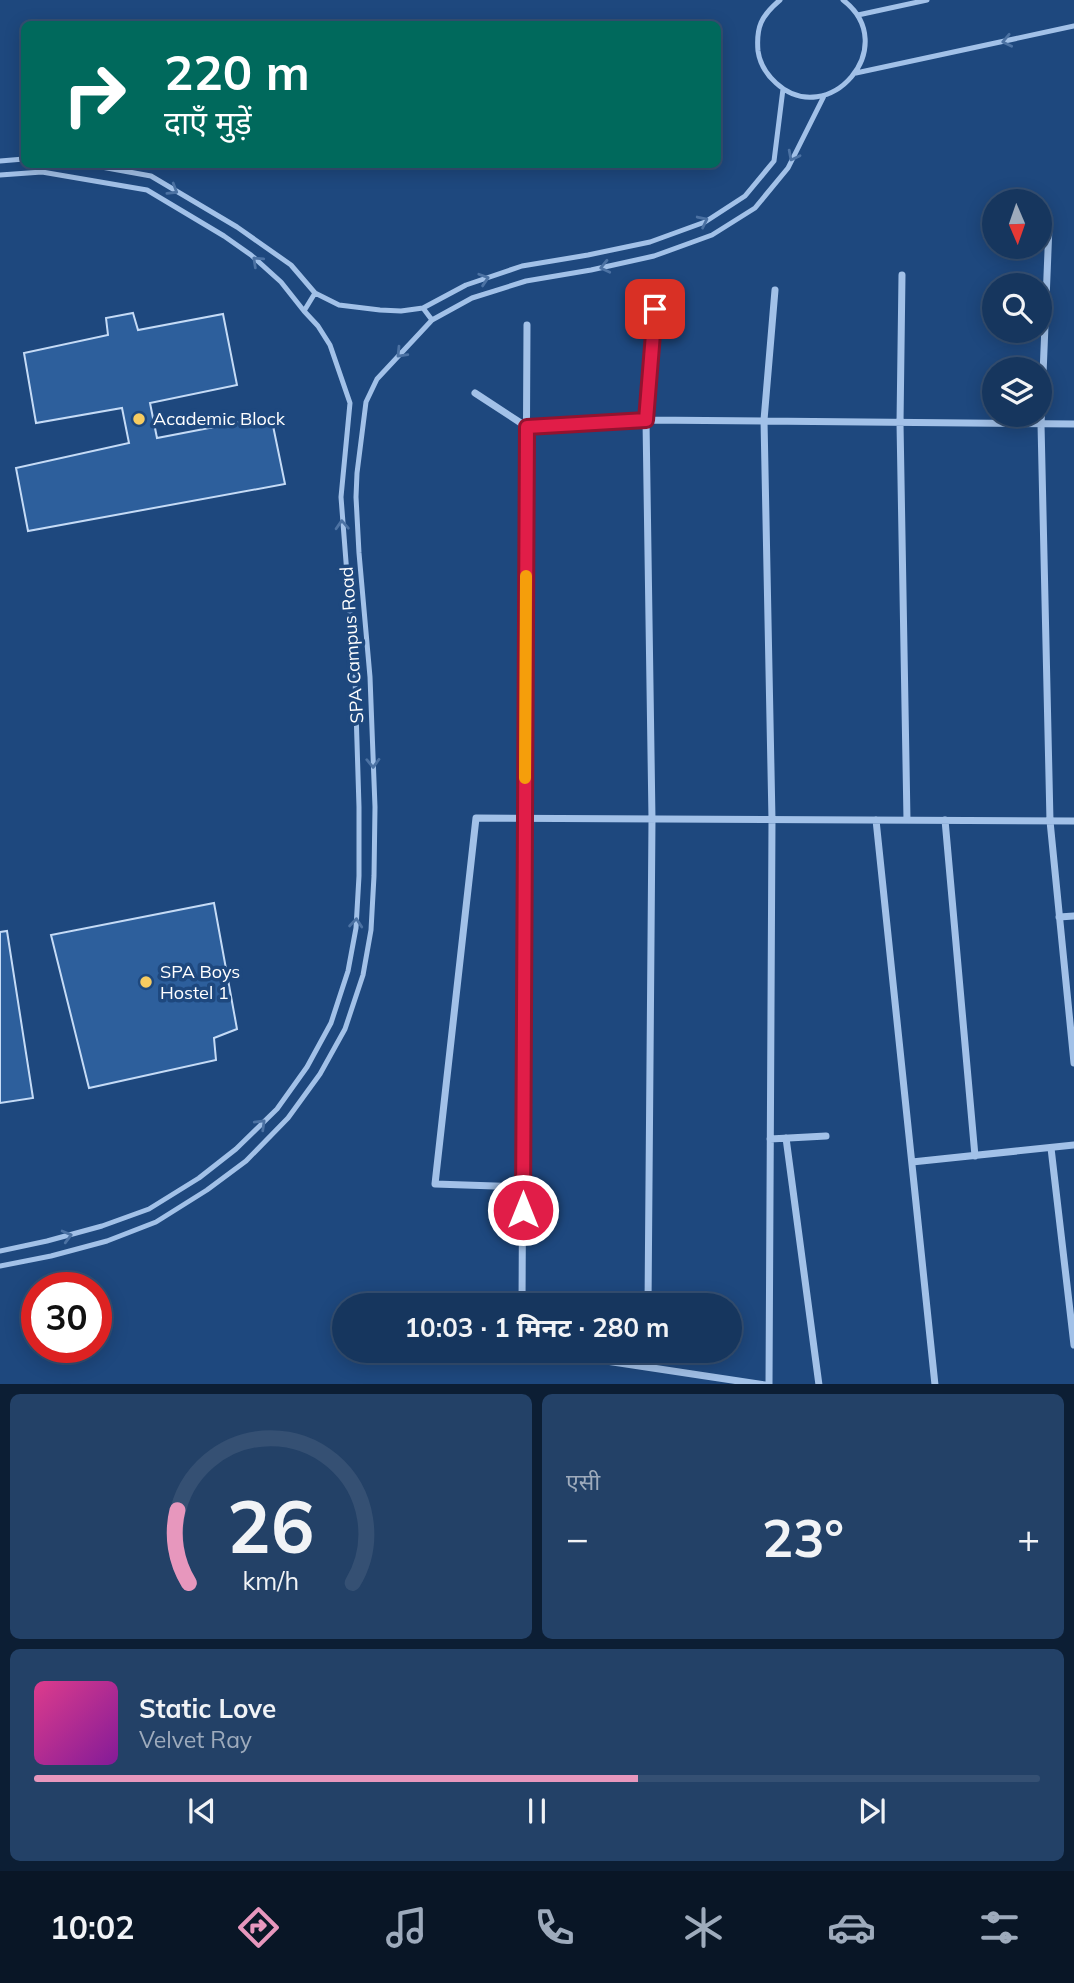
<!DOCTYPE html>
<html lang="hi">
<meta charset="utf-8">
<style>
:root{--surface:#16365e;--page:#234167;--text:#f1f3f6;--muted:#9eabbc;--line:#355073;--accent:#e797bd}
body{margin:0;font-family:Mulish,"Noto Sans Devanagari",sans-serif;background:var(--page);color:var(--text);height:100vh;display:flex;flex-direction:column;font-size:26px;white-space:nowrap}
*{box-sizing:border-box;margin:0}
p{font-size:23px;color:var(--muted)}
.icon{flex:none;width:38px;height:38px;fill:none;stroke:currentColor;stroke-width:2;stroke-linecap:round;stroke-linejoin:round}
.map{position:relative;height:1384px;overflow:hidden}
.drawer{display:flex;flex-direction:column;gap:10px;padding:10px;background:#0c1e34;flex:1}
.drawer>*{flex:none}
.banner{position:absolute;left:21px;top:21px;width:700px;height:147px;border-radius:10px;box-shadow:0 4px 18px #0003,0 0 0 2px var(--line);background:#00695c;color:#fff;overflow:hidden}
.needle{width:46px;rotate:178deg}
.buttons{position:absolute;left:982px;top:189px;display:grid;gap:14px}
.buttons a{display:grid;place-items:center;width:70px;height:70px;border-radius:50%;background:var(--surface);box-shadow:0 4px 18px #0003,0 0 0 2px var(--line);font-size:35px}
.speed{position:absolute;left:21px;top:1272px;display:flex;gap:14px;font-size:35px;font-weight:700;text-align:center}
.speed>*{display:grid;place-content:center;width:91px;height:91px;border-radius:50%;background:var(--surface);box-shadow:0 4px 18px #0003,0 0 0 2px var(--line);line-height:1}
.speed .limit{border:10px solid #d22;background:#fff;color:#111}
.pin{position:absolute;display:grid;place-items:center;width:60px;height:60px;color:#fff;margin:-30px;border-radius:14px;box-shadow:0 4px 10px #0006}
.me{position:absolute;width:77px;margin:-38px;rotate:0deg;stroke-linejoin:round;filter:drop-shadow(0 0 5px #0008)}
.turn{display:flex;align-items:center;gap:24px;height:147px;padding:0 28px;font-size:32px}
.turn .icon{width:91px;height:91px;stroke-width:2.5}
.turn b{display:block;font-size:49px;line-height:60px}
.big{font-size:52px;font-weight:700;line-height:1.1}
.drawer .card{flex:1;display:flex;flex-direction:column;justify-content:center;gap:10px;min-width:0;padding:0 24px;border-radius:10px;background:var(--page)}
.drawer .dial{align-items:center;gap:0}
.dial svg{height:182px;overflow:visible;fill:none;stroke:var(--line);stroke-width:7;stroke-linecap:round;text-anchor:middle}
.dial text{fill:var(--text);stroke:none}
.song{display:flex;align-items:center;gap:21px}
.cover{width:84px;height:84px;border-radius:10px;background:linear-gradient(135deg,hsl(330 70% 55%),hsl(290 70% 35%))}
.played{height:7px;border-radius:4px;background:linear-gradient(90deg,var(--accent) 60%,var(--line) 60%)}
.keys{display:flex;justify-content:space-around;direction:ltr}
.heat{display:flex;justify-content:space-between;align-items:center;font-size:38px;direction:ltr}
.drawer .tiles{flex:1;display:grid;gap:10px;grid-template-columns:1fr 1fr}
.card:last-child{grid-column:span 2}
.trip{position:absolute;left:332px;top:1293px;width:410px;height:70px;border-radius:35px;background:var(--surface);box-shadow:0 4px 18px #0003,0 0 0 2px var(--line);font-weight:700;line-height:70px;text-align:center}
.menu{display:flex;height:112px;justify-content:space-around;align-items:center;background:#091626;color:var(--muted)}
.menu .icon{width:49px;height:49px}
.menu .selected{color:var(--accent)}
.menu b{font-size:32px;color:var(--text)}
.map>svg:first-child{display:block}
.building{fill:#2d5f9c;stroke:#c5dbf6;stroke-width:2}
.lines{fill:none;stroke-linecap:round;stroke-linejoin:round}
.service{stroke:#a2c1e8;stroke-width:5}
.minor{stroke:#a2c1e8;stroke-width:7}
.oneway{stroke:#4c72a3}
.route-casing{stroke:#92132f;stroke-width:18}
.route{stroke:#e11d48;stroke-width:12}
.slow{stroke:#f59e0b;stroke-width:12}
.poi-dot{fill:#f7cc61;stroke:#1e487e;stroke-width:2.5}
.labels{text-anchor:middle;stroke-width:7;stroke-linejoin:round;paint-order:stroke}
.poi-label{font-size:18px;fill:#fff;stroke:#1e487e;text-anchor:start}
.street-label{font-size:18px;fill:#fff;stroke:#1e487e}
</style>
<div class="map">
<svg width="1074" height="1385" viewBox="0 0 1074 1385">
<rect width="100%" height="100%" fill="#1e487e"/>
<path class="building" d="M133,313L138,330L223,314L237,385L150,403L157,438L271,416L285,484L28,531L16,468L129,443L122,408L36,423L24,353L108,335L106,318Z
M214,903L237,1029L214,1038L216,1060L89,1088L51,935Z
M7,931L33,1098L0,1103V932Z"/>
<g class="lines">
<path class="service" d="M780,0C761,16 756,27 758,51C760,65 766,74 776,83C828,131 903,46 843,0
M858,15L927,0
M856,73L1074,26
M0,161L24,159
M85,164L151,176L237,227L291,265L315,293L339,305L380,310L401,311L423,308L432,320
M0,175L42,172L147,190L224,236L251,255L281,282L304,311
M423,308L466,285L522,266L588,255L650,242L705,222L745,196L774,161L783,89
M0,1251L47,1241L102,1226L149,1209L199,1178L236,1149L277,1109L307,1067L331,1023L348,971L356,928L359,876V807L355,678L341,497L350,403L330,345L318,326L304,311L315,293
M0,1266L51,1256L107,1241L156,1222L207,1190L246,1161L288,1118L320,1074L345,1029L363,975L371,930L374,876L375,807L370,677L359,553L356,497L357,473L366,402L377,379L432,320L472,298L526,281L591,270L654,256L712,235L755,208L788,168L824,96"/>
<path class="minor" d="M1049,226L1041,424L1050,821L1074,1063
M902,275L900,423L907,820
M475,393L527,427L646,420L1074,424
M876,820L935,1385
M945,820L975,1156
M1059,917L1074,916
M786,1138L819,1385
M770,1139L826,1136
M1051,1148L1074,1345
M912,1162L1074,1145
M523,1187L435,1184L476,818L1074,821
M522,1306L527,325
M648,1306L652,819L646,420L655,309
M540,1351L765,1385
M648,1367V1351
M769,1385L772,820L764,420L775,290"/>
</g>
<defs><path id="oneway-chevron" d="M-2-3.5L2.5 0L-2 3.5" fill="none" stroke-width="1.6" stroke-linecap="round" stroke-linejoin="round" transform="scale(1.75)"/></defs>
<g class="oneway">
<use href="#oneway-chevron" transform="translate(1007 41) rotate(168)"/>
<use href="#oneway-chevron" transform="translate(793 156) rotate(117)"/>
<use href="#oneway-chevron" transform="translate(173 190) rotate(31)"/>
<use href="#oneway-chevron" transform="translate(703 221) rotate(-26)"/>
<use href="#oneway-chevron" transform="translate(257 261) rotate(-137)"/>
<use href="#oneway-chevron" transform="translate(605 267) rotate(167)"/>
<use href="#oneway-chevron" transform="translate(484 279) rotate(-18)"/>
<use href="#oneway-chevron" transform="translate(401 353) rotate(134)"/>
<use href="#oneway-chevron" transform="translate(342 525) rotate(-93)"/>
<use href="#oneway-chevron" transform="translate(373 763) rotate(88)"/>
<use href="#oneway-chevron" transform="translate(356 923) rotate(-85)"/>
<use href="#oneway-chevron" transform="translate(261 1124) rotate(-44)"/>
<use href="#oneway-chevron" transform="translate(67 1236) rotate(-15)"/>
</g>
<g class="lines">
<g class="route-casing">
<path id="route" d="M523,1210L527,427L646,420L655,309"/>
</g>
<use href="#route" class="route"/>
<path class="slow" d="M525,778L526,576"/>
</g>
<g class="poi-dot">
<circle cx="139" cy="419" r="7"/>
<circle cx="146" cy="982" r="7"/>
</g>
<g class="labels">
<g class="poi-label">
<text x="153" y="425">Academic Block</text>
<text x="160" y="978">SPA Boys<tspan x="160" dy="21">Hostel 1</tspan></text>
</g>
<g class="street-label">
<text transform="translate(352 645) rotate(-94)" y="6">SPA Campus Road</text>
</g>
</g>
</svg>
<div class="buttons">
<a><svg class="needle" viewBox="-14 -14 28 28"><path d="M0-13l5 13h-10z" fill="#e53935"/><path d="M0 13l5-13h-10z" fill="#9eabbc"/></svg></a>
<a><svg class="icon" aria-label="search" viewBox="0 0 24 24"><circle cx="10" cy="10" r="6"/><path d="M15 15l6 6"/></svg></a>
<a><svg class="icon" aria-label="layers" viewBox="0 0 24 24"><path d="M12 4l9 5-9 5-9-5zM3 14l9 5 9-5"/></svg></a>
</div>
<div class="speed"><div class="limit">30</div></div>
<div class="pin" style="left:655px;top:309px;background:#d93025"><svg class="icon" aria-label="arrive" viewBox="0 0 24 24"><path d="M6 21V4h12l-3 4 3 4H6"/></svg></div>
<svg class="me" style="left:523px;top:1210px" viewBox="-20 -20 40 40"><circle r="17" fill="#e11d48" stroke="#fff" stroke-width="3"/><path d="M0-11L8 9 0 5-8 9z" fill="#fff"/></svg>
<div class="trip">10:03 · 1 मिनट · 280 m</div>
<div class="banner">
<div class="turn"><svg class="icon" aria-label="right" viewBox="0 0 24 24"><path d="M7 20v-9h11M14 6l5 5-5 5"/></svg><div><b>220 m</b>दाएँ मुड़ें</div></div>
</div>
</div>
<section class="drawer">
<div class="tiles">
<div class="card dial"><svg viewBox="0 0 100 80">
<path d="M14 69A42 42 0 1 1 86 69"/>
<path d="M14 69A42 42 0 0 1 9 37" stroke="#e797bd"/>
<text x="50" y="56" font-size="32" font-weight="700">26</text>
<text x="50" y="72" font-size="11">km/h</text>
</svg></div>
<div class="card"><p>एसी</p>
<div class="heat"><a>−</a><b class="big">23°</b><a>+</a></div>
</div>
<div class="card">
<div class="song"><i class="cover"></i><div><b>Static Love</b><p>Velvet Ray</p></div></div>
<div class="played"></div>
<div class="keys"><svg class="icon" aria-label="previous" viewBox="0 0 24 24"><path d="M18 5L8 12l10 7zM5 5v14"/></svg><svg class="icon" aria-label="pause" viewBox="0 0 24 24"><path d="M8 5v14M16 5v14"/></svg><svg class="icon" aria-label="next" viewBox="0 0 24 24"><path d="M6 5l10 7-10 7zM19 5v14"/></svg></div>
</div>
</div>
</section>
<nav class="menu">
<b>10:02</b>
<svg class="icon selected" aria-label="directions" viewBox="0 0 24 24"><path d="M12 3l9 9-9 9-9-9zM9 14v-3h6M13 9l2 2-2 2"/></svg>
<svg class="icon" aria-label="music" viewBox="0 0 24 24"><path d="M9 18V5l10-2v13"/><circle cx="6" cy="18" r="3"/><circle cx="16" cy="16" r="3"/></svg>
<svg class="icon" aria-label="phone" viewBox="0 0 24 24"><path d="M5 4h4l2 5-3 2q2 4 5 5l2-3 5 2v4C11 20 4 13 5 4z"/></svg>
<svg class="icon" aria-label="climate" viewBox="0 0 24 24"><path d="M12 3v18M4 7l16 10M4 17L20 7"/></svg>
<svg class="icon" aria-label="car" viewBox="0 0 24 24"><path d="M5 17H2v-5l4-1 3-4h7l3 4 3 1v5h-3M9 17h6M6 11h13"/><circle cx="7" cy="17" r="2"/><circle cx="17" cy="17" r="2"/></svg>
<svg class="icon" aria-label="filters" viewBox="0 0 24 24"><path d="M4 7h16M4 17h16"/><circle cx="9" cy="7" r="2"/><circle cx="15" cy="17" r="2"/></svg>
</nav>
